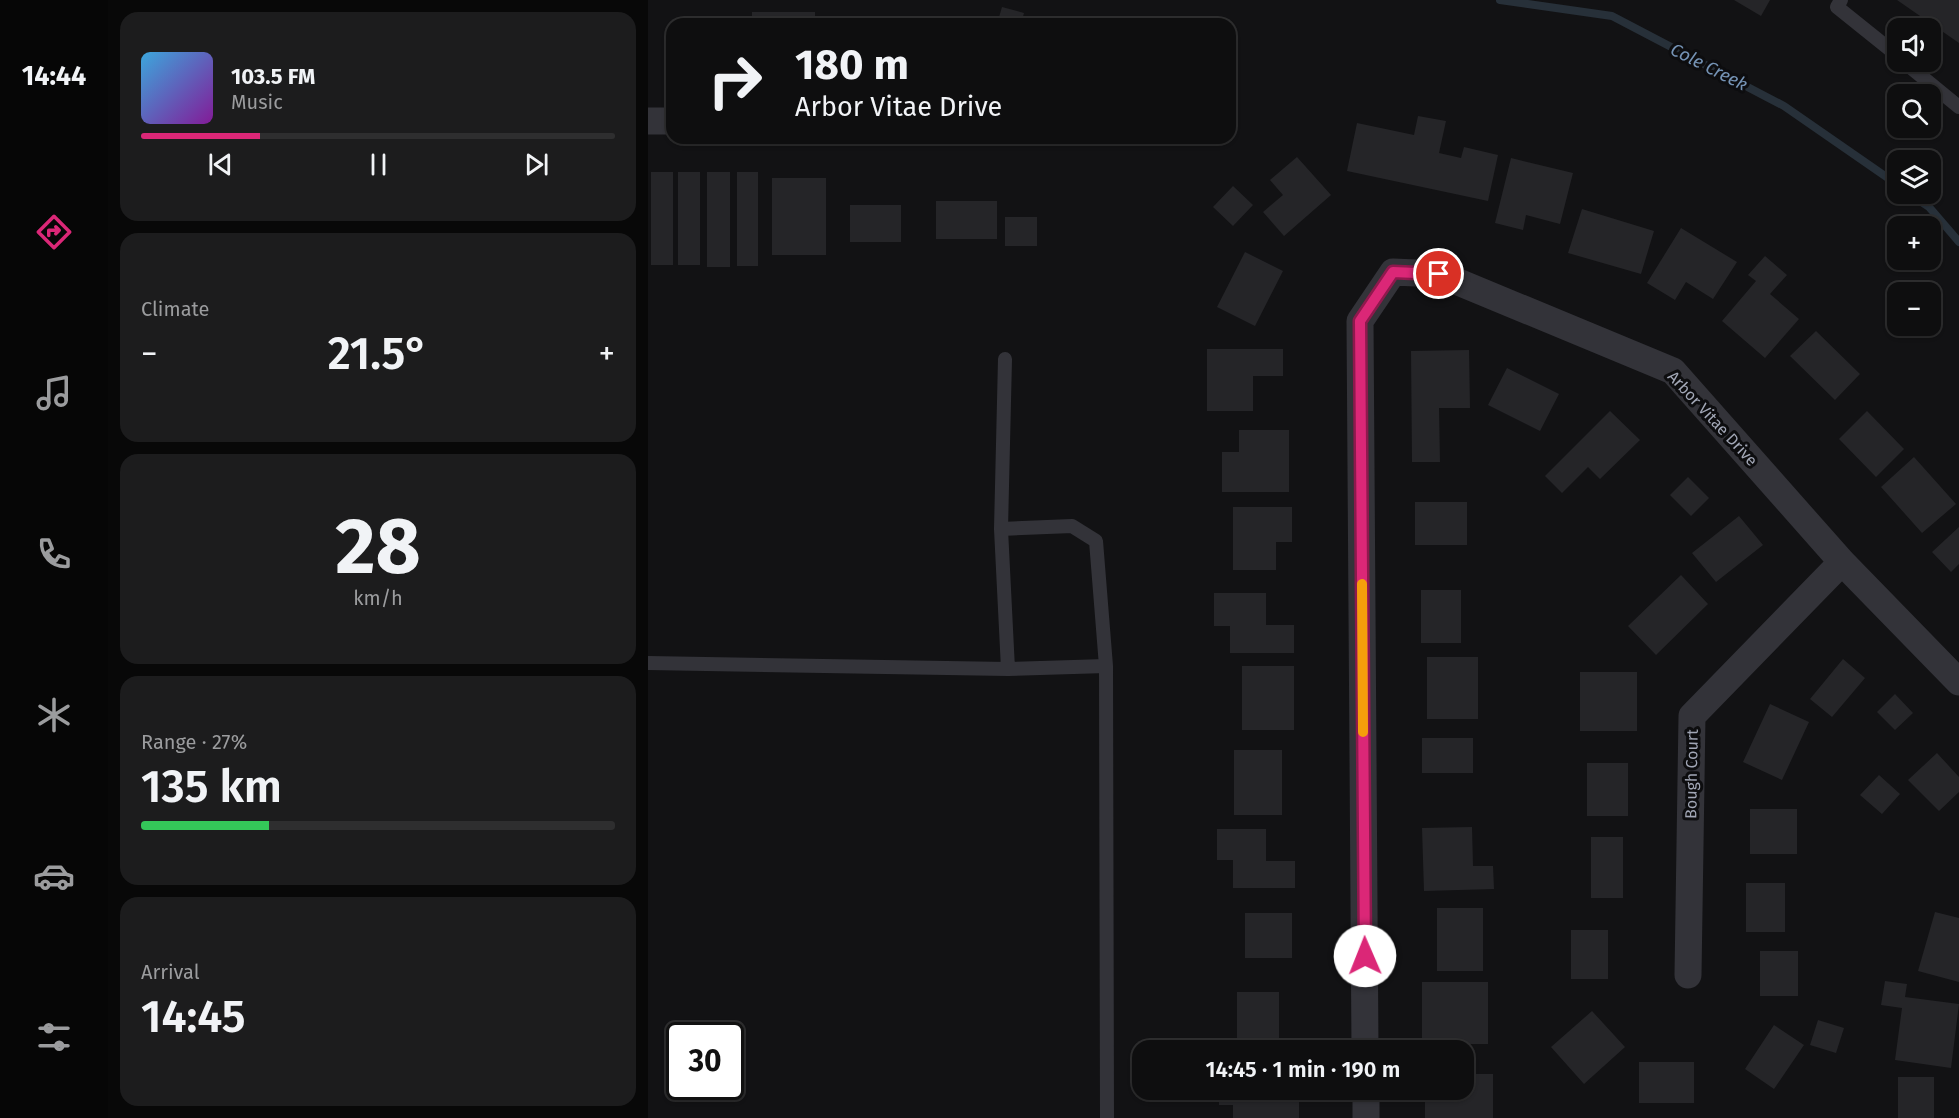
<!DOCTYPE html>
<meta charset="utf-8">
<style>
:root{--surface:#0e0e0f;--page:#1c1c1d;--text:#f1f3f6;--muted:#9b9c9e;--line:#2e2e2f;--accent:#db2777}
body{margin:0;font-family:"Fira Sans",sans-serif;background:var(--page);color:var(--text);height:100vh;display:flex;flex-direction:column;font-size:22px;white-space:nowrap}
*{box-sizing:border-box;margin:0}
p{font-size:20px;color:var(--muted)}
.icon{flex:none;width:33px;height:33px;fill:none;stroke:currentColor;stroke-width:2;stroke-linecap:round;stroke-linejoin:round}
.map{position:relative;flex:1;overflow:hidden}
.details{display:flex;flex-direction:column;gap:12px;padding:12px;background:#080808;width:540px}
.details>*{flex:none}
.banner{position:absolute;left:18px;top:18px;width:570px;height:126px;border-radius:18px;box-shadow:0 2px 4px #0004,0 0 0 2px var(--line);background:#0e0e0f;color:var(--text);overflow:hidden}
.fabs{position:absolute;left:1239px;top:18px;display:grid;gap:12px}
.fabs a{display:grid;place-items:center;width:54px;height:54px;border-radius:12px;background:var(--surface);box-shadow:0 2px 4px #0004,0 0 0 2px var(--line);font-size:30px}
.speed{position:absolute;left:18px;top:1022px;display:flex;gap:12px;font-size:30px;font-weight:700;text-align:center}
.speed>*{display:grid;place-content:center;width:78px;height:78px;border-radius:50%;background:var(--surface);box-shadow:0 2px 4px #0004,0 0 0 2px var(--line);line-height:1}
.speed .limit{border:3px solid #111;border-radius:9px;background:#fff;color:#111}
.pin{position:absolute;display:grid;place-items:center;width:51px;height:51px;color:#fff;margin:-26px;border:3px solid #fff;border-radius:50%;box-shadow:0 2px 6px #0007}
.me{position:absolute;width:66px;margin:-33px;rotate:359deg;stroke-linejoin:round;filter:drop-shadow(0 0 4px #0008)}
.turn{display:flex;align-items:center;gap:21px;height:126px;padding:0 30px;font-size:27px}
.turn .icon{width:78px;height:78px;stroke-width:2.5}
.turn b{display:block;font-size:42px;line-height:51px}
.big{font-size:45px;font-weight:600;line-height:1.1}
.details .widget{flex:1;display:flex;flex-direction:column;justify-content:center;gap:9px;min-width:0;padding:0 21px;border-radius:18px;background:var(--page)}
.details .dial{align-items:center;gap:0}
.dial b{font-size:78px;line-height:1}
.song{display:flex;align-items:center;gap:18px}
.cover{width:72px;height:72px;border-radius:9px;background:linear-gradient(135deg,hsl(200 70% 55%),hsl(290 70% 35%))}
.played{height:6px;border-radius:3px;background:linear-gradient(90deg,var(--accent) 25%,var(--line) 25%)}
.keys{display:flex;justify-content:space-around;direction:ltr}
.heat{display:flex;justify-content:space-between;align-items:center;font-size:33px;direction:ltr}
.charge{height:9px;border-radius:4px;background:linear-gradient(90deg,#34c759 27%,var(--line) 0)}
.trip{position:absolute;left:484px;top:1040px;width:342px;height:60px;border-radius:18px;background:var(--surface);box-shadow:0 2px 4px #0004,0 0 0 2px var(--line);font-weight:600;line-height:60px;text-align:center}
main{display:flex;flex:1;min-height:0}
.dock{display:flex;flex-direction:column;width:108px;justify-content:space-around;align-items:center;background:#060606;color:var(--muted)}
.dock .icon{width:42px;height:42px}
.dock .current{color:var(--accent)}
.dock b{font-size:27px;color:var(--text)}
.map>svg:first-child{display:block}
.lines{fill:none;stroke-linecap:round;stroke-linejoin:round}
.stream{stroke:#273039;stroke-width:8}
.building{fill:#252528}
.service{stroke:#333339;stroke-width:14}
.minor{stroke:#333339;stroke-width:27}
.route-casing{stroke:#8e194d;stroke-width:15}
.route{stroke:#db2777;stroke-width:10}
.slow{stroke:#f59e0b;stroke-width:10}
.labels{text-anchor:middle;stroke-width:6;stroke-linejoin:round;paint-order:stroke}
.street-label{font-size:16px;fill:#a2a7b6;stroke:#0d0d0f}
.water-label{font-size:18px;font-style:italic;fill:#7593b5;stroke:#0d0d0f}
</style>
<main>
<nav class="dock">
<b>14:44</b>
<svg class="icon current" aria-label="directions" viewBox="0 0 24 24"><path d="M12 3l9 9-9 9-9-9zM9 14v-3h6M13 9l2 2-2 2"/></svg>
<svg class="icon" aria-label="music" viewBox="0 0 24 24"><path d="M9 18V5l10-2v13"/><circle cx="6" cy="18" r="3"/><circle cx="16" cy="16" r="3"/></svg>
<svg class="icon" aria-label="phone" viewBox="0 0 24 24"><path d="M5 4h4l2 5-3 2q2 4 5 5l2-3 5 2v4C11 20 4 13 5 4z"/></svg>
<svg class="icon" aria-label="climate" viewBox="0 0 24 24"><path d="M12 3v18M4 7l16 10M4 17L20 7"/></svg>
<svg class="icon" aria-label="car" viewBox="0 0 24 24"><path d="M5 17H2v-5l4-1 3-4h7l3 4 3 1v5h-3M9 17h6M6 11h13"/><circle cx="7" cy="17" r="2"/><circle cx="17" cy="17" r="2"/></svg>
<svg class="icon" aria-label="filters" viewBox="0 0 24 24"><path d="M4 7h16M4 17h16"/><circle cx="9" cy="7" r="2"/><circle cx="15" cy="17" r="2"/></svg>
</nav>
<section class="details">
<div class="widget">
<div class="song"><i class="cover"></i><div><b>103.5 FM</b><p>Music</p></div></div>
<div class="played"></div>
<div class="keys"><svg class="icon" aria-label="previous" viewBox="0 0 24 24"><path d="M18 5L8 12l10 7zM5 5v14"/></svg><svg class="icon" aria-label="pause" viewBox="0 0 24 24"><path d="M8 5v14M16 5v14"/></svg><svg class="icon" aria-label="next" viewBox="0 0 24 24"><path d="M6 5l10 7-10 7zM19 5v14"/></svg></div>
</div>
<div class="widget"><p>Climate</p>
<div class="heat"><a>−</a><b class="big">21.5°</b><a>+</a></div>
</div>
<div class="widget dial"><b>28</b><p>km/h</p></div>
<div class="widget"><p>Range · 27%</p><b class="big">135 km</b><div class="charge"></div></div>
<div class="widget"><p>Arrival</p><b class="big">14:45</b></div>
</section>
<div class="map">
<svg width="1311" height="1118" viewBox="0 0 1311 1118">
<rect width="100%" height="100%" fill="#121214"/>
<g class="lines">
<path class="stream" d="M852,0L964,16L1136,106L1250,185
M1261,194L1281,207L1311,242"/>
</g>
<path class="building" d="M1086,0H1122L1113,16Z
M1249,0H1311V43Z
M354,7L376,13L373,24H349Z
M104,12H167V24H104Z
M770,116L798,121L791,153L813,158L816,147L850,155L840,201L699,171L709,123L766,135Z
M649,157L683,195L636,236L615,212L635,195L622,180Z
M863,158L925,173L912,224L878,215L875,230L847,223Z
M3,172H25V265H3Z
M30,172H52V265H30Z
M59,172H82V267H59Z
M89,172H110V266H89Z
M124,178H178V255H124Z
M585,186L605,205L585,226L565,207Z
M288,201H349V239H288Z
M202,205H253V242H202Z
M934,209L1006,231L993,274L920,253Z
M357,217H389V246H357Z
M1033,228L1089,262L1065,299L1038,282L1027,300L999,283Z
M597,252L635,271L607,326L569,307Z
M1117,256L1139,275L1122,294L1151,319L1117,358L1074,321L1108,281L1100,275Z
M1168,331L1212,374L1187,400L1142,356Z
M559,349H635V376H605V411H559Z
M821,350L822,408H791L792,462H764L763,351Z
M859,368L911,394L892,431L840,405Z
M962,411L992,440L952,479L940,467L914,493L897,476Z
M1219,411L1256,449L1228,477L1191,439Z
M591,430H641V492H574V452H591Z
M1266,457L1308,504L1274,533L1233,487Z
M1040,477L1061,498L1043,516L1022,495Z
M767,502H819V545H767Z
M585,507H644V542H628V570H585Z
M1091,516L1115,545L1068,582L1044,553Z
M1311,527V564L1303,572L1284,552Z
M1033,575L1060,604L1008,655L980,626Z
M773,590H813V643H773Z
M566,593H618V625H646V653H582V626H566Z
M779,657H830V719H779Z
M1195,659L1217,678L1184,717L1162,699Z
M594,666H646V730H594Z
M932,672H989V731H932Z
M1247,694L1265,713L1247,730L1229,712Z
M1122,704L1161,722L1134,780L1095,762Z
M774,738H825V773H774Z
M586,750H634V815H586Z
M1289,753L1311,777V792L1291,811L1260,780Z
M939,763H980V816H939Z
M1231,775L1252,794L1234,814L1212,795Z
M1102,809H1149V854H1102Z
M824,827L825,866H845L846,889L776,891L774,828Z
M569,829H618V861H647V888H585V860H569Z
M943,837H975V898H943Z
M1098,883H1137V932H1098Z
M789,908H835V971H789Z
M1287,912L1311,918V982L1270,971Z
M597,913H644V958H597Z
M923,930H960V979H923Z
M1112,951H1150V996H1112Z
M1237,981L1259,984L1257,997L1311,1004L1303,1068L1247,1060L1254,1008L1233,1005Z
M774,982H840V1044H774Z
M589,992H631V1050H589Z
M944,1011L977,1047L936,1084L903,1047Z
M1170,1020L1196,1028L1188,1053L1162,1045Z
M1126,1025L1156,1045L1126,1089L1097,1069Z
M991,1062H1046V1103H991Z
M816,1074H845V1118H777V1089H816Z
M1250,1077H1286V1118H1250Z
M571,1089H621V1102H651V1118H585V1105H571Z"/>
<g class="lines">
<path class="service" d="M1193,0L1189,7L1250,56
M1256,62L1311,107
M357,359L353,529L424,526L448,541L458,666L459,1118
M0,663L360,669L353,529
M360,669L458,666"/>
<path class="minor" d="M0,121H24
M1040,975L1044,716L1194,562
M717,1050L712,321L745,272L791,274L1025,371L1194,562L1311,682
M718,1089V1118"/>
</g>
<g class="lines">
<g class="route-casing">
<path id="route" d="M717,956L712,321L745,272L791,274"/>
</g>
<use href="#route" class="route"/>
<path class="slow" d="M714,584L715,732"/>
</g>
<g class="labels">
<g class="street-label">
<text transform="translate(1065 418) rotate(47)" y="6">Arbor Vitae Drive</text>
<text transform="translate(1043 774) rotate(-89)" y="6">Bough Court</text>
</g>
<g class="water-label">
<text transform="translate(1061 67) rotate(27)" y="6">Cole Creek</text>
</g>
</g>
</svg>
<div class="fabs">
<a><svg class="icon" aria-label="sound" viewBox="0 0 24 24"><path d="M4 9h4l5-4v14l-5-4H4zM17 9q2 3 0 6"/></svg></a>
<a><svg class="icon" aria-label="search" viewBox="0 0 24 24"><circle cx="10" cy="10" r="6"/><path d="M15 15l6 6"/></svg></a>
<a><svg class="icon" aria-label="layers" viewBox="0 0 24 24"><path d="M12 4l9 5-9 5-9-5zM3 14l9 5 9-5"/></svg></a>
<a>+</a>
<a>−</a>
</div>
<div class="speed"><div class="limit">30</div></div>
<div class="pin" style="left:791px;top:274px;background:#d93025"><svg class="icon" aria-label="arrive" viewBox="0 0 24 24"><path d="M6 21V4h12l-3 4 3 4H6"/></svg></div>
<svg class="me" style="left:717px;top:956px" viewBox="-20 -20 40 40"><circle r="19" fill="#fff"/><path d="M0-13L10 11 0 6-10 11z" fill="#db2777"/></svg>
<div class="trip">14:45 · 1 min · 190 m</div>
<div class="banner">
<div class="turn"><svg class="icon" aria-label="right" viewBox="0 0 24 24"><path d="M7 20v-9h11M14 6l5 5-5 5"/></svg><div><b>180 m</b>Arbor Vitae Drive</div></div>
</div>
</div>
</main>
